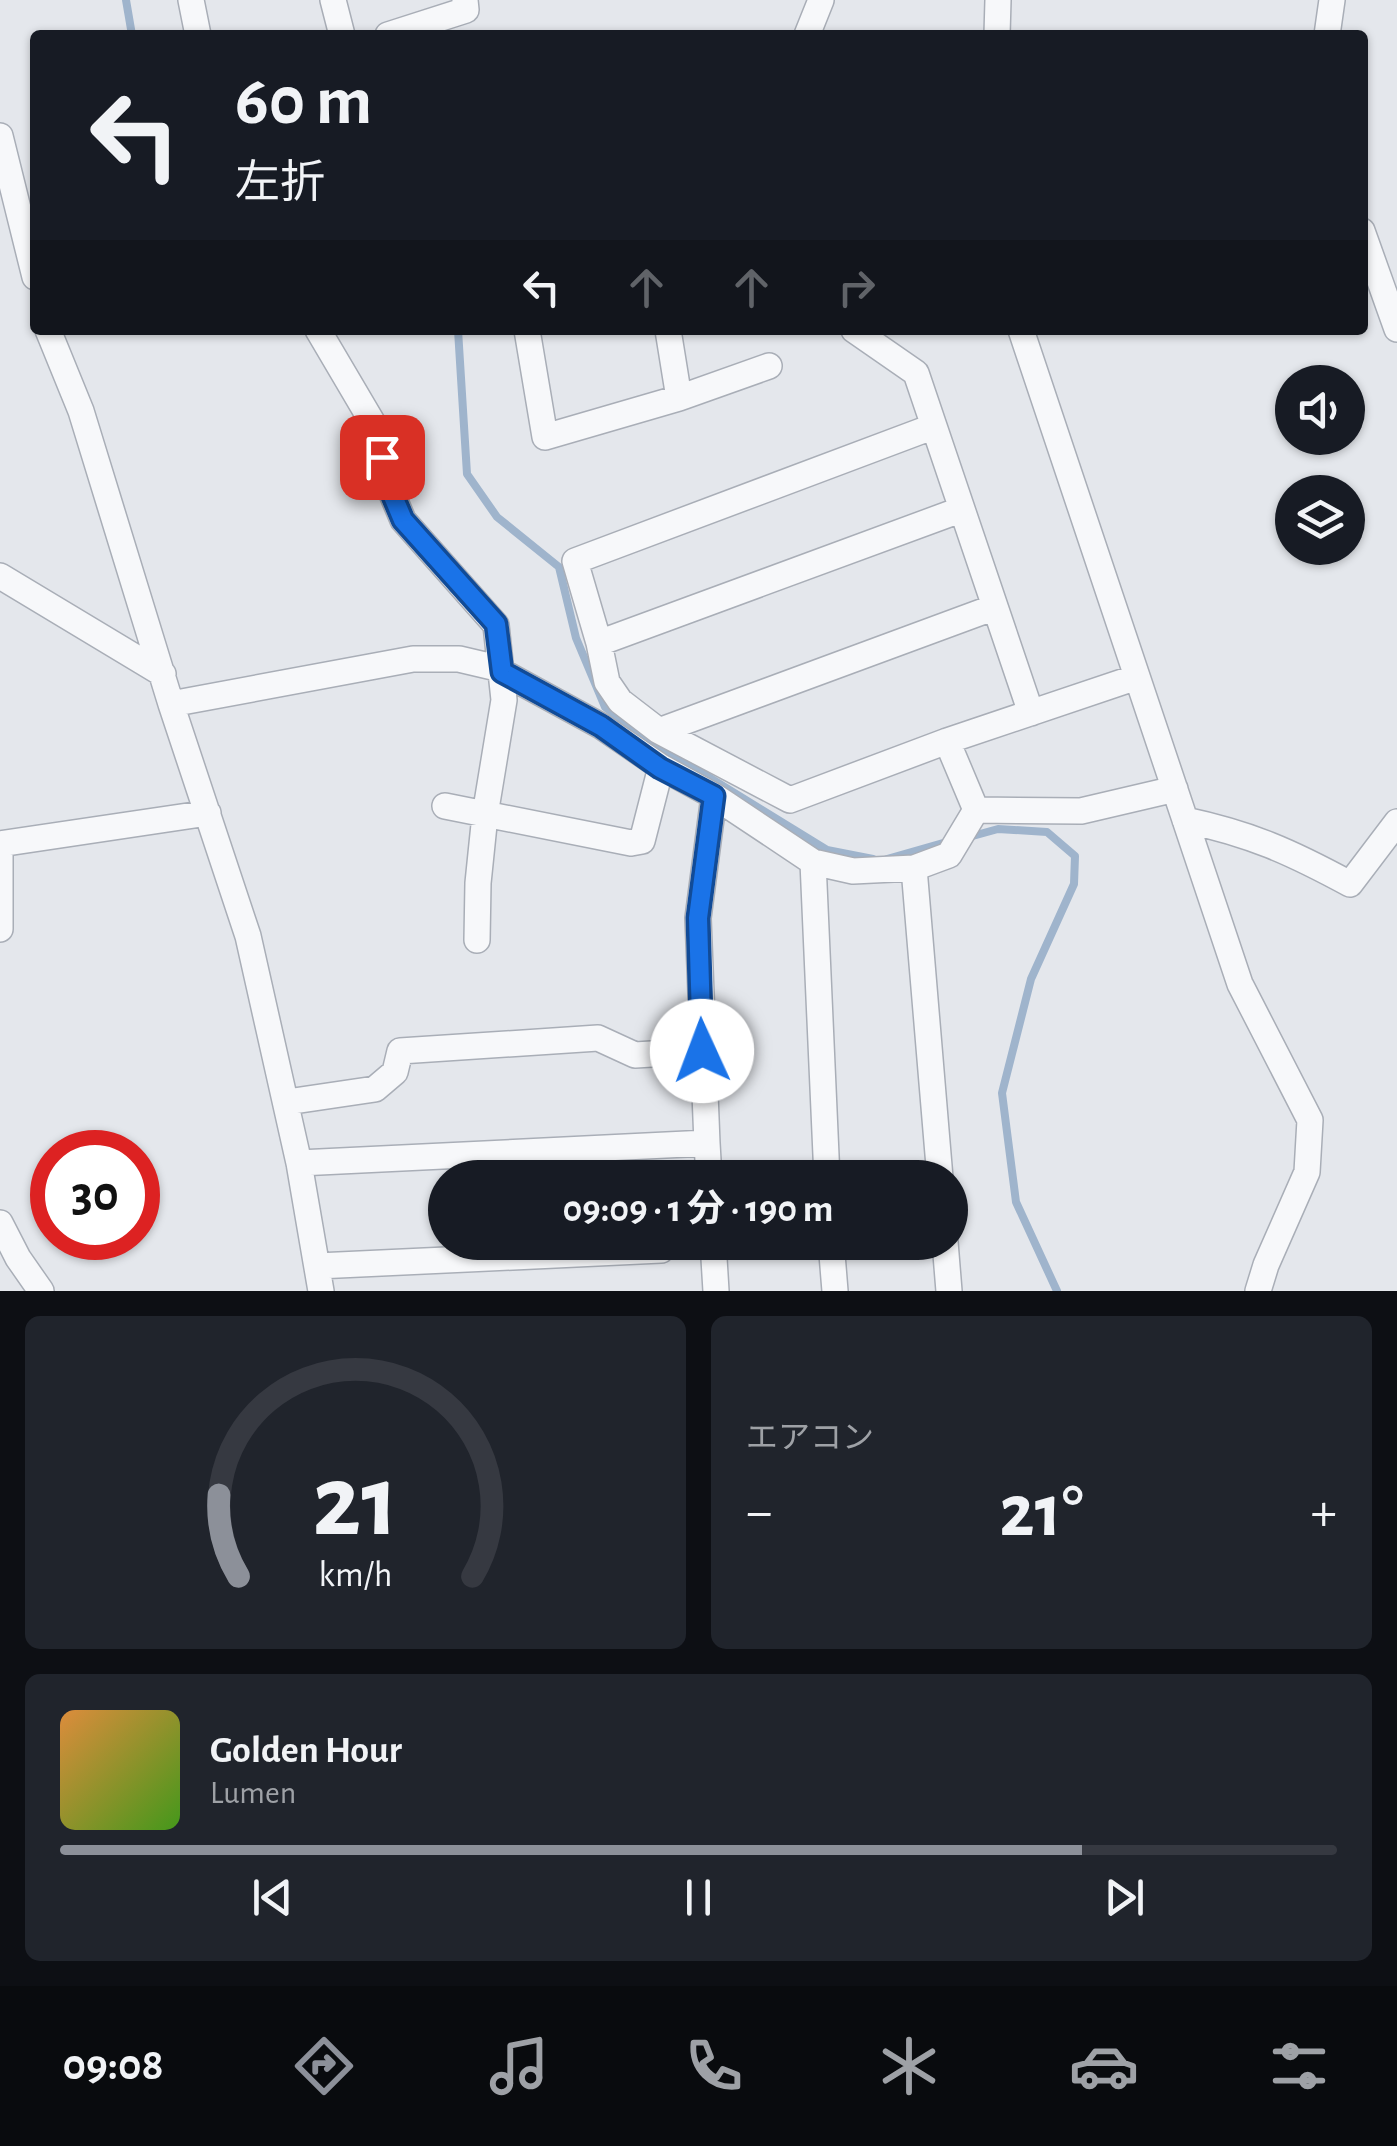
<!DOCTYPE html>
<html lang="ja">
<meta charset="utf-8">
<style>
:root{--surface:#171b24;--page:#20242c;--text:#f1f3f6;--muted:#9ea1a6;--line:#363941;--accent:#8c9099}
body{margin:0;font-family:"Alegreya Sans","Noto Sans JP",sans-serif;background:var(--page);color:var(--text);height:100vh;display:flex;flex-direction:column;font-size:38px;white-space:nowrap}
*{box-sizing:border-box;margin:0}
p{font-size:32px;color:var(--muted)}
.icon{flex:none;width:55px;height:55px;fill:none;stroke:currentColor;stroke-width:2;stroke-linecap:round;stroke-linejoin:round}
.map{position:relative;height:1291px;overflow:hidden}
.panel{display:flex;flex-direction:column;gap:25px;padding:25px;background:#0d0f14;flex:1}
.panel>*{flex:none}
.top-card{position:absolute;left:30px;top:30px;width:1338px;height:305px;border-radius:10px;box-shadow:0 2px 8px #0004;background:#171b24;color:var(--text);overflow:hidden}
.buttons{position:absolute;left:1275px;top:365px;display:grid;gap:20px}
.buttons a{display:grid;place-items:center;width:90px;height:90px;border-radius:50%;background:var(--surface);box-shadow:0 2px 8px #0004;font-size:50px}
.speed{position:absolute;left:30px;top:1130px;display:flex;gap:20px;font-size:50px;font-weight:700;text-align:center}
.speed>*{display:grid;place-content:center;width:130px;height:130px;border-radius:50%;background:var(--surface);box-shadow:0 2px 8px #0004;line-height:1}
.speed .limit{border:15px solid #d22;background:#fff;color:#111}
.pin{position:absolute;display:grid;place-items:center;width:85px;height:85px;color:#fff;margin:-42px;border-radius:20px;box-shadow:0 5px 15px #0006}
.me{position:absolute;width:110px;margin:-55px;rotate:358deg;stroke-linejoin:round;filter:drop-shadow(0 0 8px #0008)}
.turn{display:flex;align-items:center;gap:35px;height:210px;padding:0 40px;font-size:45px}
.turn .icon{width:130px;height:130px;stroke-width:2.5}
.turn b{display:block;font-size:70px;line-height:85px}
.lanes{display:flex;align-items:center;height:95px;padding:0 40px;background:#0003;justify-content:center;gap:50px;direction:ltr}
.lanes .off{opacity:.35}
.big{font-size:75px;font-weight:700;line-height:1.1}
.panel .widget{flex:1;display:flex;flex-direction:column;justify-content:center;gap:15px;min-width:0;padding:0 35px;border-radius:15px;background:var(--page)}
.panel .dial{align-items:center;gap:0}
.dial svg{height:260px;overflow:visible;fill:none;stroke:var(--line);stroke-width:7;stroke-linecap:round;text-anchor:middle}
.dial text{fill:var(--text);stroke:none}
.song{display:flex;align-items:center;gap:30px}
.cover{width:120px;height:120px;border-radius:15px;background:linear-gradient(135deg,hsl(30 70% 55%),hsl(100 70% 35%))}
.played{height:10px;border-radius:5px;background:linear-gradient(90deg,var(--accent) 80%,var(--line) 80%)}
.keys{display:flex;justify-content:space-around;direction:ltr}
.heat{display:flex;justify-content:space-between;align-items:center;font-size:55px;direction:ltr}
.panel .tiles{flex:1;display:grid;gap:25px;grid-template-columns:1fr 1fr}
.widget:last-child{grid-column:span 2}
.trip{position:absolute;left:428px;top:1160px;width:540px;height:100px;border-radius:50px;background:var(--surface);box-shadow:0 2px 8px #0004;font-weight:700;line-height:100px;text-align:center}
.dock{display:flex;height:160px;justify-content:space-around;align-items:center;background:#090b0e;color:var(--muted)}
.dock .icon{width:70px;height:70px}
.dock .active{color:var(--accent)}
.dock b{font-size:45px;color:var(--text)}
.map>svg:first-child{display:block}
.lines{fill:none;stroke-linecap:round;stroke-linejoin:round}
.stream{stroke:#9fb4cc;stroke-width:8}
.minor-casing{stroke:#a9aeb7;stroke-width:28}
.minor{stroke:#f7f8fa;stroke-width:25}
.route-casing{stroke:#114b97;stroke-width:25}
.route{stroke:#1a73e8;stroke-width:18}
</style>
<div class="map">
<svg width="1397" height="1291" viewBox="0 0 1397 1291">
<rect width="100%" height="100%" fill="#e4e7ec"/>
<g class="lines">
<path class="stream" d="M126,0L132,35
M458,330L467,474L497,517L559,567L576,638L605,707L655,744L827,850L873,859
M969,837L998,829L1047,832L1075,856L1074,884L1031,979L1002,1093L1016,1202L1057,1291
M887,859L950,841"/>
<g class="minor-casing">
<path id="minor" d="M191,0L198,35
M333,0L342,35
M388,35L466,10L465,0
M807,35L821,0
M997,35L998,0
M1327,35L1332,0
M0,136L35,277
M1362,231L1397,329
M48,330L81,411L171,704L248,936L299,1163L321,1291
M318,330L374,425L390,489L403,520L496,625L504,700L485,815L478,883L477,940
M527,330L545,437L679,398L769,366
M668,330L679,398
M854,330L916,373L1031,713
M1021,330L1240,984L1310,1120L1307,1172L1266,1265L1258,1291
M932,427L575,561L599,643L960,510
M0,576L163,674
M599,643L607,682L620,701L659,731L790,800L947,741L1137,677
M171,704L413,659H459L493,667L601,726L661,767
M659,731L995,607
M445,806L631,843L642,841L661,767L714,796L813,862
M976,810L1081,811L1175,789
M1185,820C1251,834 1291,852 1350,884L1397,822
M0,844L208,813
M0,929V844
M287,1102L375,1089L395,1072L400,1051L598,1038L635,1055L702,1051
M707,1143L698,918L714,796
M299,1163L707,1143L709,1178
M827,1178L813,862L853,871L914,868
M940,1178L914,868L949,855L976,810L947,741
M0,1223L18,1258L41,1291
M713,1242L716,1291
M831,1242L835,1291
M945,1242L949,1291
M317,1266L661,1250"/>
</g>
<use href="#minor" class="minor"/>
</g>
<g class="lines">
<g class="route-casing">
<path id="route" d="M382,457L390,489L403,520L496,624L502,672L601,726L660,768L714,796L698,918L702,1051"/>
</g>
<use href="#route" class="route"/>
</g>
</svg>
<div class="buttons">
<a><svg class="icon" aria-label="sound" viewBox="0 0 24 24"><path d="M4 9h4l5-4v14l-5-4H4zM17 9q2 3 0 6"/></svg></a>
<a><svg class="icon" aria-label="layers" viewBox="0 0 24 24"><path d="M12 4l9 5-9 5-9-5zM3 14l9 5 9-5"/></svg></a>
</div>
<div class="speed"><div class="limit">30</div></div>
<div class="pin" style="left:382px;top:457px;background:#d93025"><svg class="icon" aria-label="arrive" viewBox="0 0 24 24"><path d="M6 21V4h12l-3 4 3 4H6"/></svg></div>
<svg class="me" style="left:702px;top:1051px" viewBox="-20 -20 40 40"><circle r="19" fill="#fff"/><path d="M0-13L10 11 0 6-10 11z" fill="#1a73e8"/></svg>
<div class="trip">09:09 · 1 分 · 190 m</div>
<div class="top-card">
<div class="turn"><svg class="icon" aria-label="left" viewBox="0 0 24 24"><path d="M17 20v-9H6M10 6l-5 5 5 5"/></svg><div><b>60 m</b>左折</div></div>
<div class="lanes"><svg class="icon" aria-label="left" viewBox="0 0 24 24"><path d="M17 20v-9H6M10 6l-5 5 5 5"/></svg><svg class="icon off" aria-label="ahead" viewBox="0 0 24 24"><path d="M12 20V5M6 11l6-6 6 6"/></svg><svg class="icon off" aria-label="ahead" viewBox="0 0 24 24"><path d="M12 20V5M6 11l6-6 6 6"/></svg><svg class="icon off" aria-label="right" viewBox="0 0 24 24"><path d="M7 20v-9h11M14 6l5 5-5 5"/></svg></div>
</div>
</div>
<section class="panel">
<div class="tiles">
<div class="widget dial"><svg viewBox="0 0 100 80">
<path d="M14 69A42 42 0 1 1 86 69"/>
<path d="M14 69A42 42 0 0 1 8 44" stroke="#8c9099"/>
<text x="50" y="56" font-size="32" font-weight="700">21</text>
<text x="50" y="72" font-size="11">km/h</text>
</svg></div>
<div class="widget"><p>エアコン</p>
<div class="heat"><a>−</a><b class="big">21°</b><a>+</a></div>
</div>
<div class="widget">
<div class="song"><i class="cover"></i><div><b>Golden Hour</b><p>Lumen</p></div></div>
<div class="played"></div>
<div class="keys"><svg class="icon" aria-label="previous" viewBox="0 0 24 24"><path d="M18 5L8 12l10 7zM5 5v14"/></svg><svg class="icon" aria-label="pause" viewBox="0 0 24 24"><path d="M8 5v14M16 5v14"/></svg><svg class="icon" aria-label="next" viewBox="0 0 24 24"><path d="M6 5l10 7-10 7zM19 5v14"/></svg></div>
</div>
</div>
</section>
<nav class="dock">
<b>09:08</b>
<svg class="icon active" aria-label="directions" viewBox="0 0 24 24"><path d="M12 3l9 9-9 9-9-9zM9 14v-3h6M13 9l2 2-2 2"/></svg>
<svg class="icon" aria-label="music" viewBox="0 0 24 24"><path d="M9 18V5l10-2v13"/><circle cx="6" cy="18" r="3"/><circle cx="16" cy="16" r="3"/></svg>
<svg class="icon" aria-label="phone" viewBox="0 0 24 24"><path d="M5 4h4l2 5-3 2q2 4 5 5l2-3 5 2v4C11 20 4 13 5 4z"/></svg>
<svg class="icon" aria-label="climate" viewBox="0 0 24 24"><path d="M12 3v18M4 7l16 10M4 17L20 7"/></svg>
<svg class="icon" aria-label="car" viewBox="0 0 24 24"><path d="M5 17H2v-5l4-1 3-4h7l3 4 3 1v5h-3M9 17h6M6 11h13"/><circle cx="7" cy="17" r="2"/><circle cx="17" cy="17" r="2"/></svg>
<svg class="icon" aria-label="filters" viewBox="0 0 24 24"><path d="M4 7h16M4 17h16"/><circle cx="9" cy="7" r="2"/><circle cx="15" cy="17" r="2"/></svg>
</nav>
